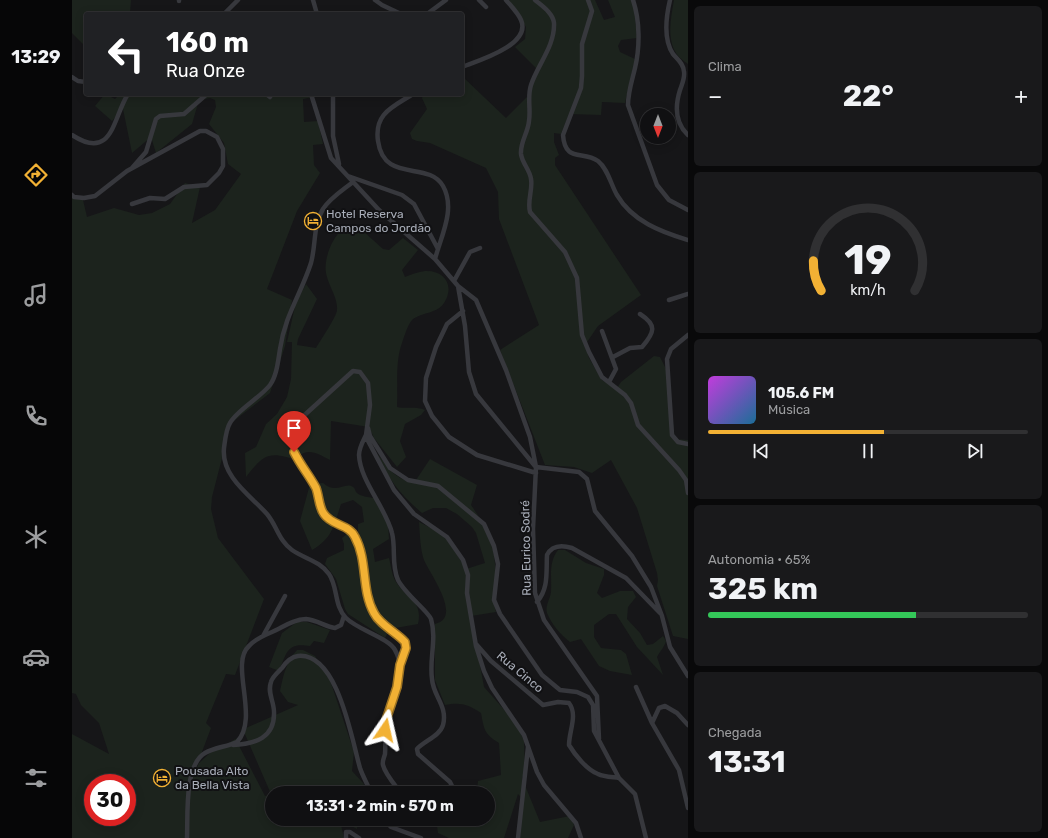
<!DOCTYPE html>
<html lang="pt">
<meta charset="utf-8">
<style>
:root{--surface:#101012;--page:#19191b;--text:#f1f3f6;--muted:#9c9d9f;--line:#303032;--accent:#f2b134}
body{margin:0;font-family:Rubik,sans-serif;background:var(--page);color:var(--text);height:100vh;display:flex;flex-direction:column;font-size:15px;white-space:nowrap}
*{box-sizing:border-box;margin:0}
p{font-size:13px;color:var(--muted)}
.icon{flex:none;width:22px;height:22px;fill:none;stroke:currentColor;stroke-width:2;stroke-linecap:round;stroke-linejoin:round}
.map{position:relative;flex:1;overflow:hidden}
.drawer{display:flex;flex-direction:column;gap:6px;padding:6px;background:#09090a;width:360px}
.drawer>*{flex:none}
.banner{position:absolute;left:12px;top:12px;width:380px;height:84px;border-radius:4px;box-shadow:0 2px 10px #0003,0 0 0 1px var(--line);background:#202124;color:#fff;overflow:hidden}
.needle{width:26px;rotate:180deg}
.fabs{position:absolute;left:568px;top:108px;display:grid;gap:8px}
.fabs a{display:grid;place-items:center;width:36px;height:36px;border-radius:50%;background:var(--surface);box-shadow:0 2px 10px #0003,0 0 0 1px var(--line);font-size:20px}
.speed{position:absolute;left:12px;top:774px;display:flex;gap:8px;font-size:20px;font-weight:700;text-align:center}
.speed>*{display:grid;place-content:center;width:52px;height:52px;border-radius:50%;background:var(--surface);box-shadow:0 2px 10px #0003,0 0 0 1px var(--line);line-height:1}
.speed .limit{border:6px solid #d22;background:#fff;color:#111}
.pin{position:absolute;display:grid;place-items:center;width:34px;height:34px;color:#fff;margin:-41px -17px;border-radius:50% 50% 50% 0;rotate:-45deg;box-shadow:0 0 4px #0007}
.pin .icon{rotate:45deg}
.me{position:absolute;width:44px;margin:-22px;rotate:11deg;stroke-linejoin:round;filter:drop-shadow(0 0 3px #0008)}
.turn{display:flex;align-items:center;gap:14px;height:84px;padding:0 16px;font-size:18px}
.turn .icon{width:52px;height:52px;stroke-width:2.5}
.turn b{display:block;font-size:28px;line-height:34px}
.big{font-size:30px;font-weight:700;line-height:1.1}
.drawer .widget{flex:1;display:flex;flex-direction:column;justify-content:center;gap:6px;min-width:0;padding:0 14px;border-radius:6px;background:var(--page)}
.drawer .dial{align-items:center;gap:0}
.dial svg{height:104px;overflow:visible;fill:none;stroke:var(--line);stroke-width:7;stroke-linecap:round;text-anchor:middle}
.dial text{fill:var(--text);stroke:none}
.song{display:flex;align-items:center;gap:12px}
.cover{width:48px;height:48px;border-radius:6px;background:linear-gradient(135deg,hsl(290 70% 55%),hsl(200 70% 35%))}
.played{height:4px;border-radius:2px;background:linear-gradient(90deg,var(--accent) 55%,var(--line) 55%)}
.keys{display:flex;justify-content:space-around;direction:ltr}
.heat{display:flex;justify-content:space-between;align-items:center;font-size:22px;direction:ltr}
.charge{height:6px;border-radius:3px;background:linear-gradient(90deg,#34c759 65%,var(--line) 0)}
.trip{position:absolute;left:193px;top:786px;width:230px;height:40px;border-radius:20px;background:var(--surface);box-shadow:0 2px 10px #0003,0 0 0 1px var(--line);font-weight:700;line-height:40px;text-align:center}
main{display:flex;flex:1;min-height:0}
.menu{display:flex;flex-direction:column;width:72px;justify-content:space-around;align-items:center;background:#060607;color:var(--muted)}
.menu .icon{width:28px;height:28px}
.menu .on{color:var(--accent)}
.menu b{font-size:18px;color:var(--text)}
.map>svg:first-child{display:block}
.green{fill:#1c231d;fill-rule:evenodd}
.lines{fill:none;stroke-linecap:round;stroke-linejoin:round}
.street{stroke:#37383d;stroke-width:4.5}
.route-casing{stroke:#9d7322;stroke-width:10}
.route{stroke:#f2b134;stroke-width:7}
.labels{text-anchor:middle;stroke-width:4;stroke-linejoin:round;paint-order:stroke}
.poi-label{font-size:12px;fill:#a8adb8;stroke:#111113;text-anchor:start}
.street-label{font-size:12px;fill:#a8adb8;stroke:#111113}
</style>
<main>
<nav class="menu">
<b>13:29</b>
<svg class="icon on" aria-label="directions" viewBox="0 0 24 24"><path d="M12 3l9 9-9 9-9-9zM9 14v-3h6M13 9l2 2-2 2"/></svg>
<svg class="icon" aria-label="music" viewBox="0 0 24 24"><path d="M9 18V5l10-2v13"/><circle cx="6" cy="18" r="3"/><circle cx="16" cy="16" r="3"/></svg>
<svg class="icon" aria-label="phone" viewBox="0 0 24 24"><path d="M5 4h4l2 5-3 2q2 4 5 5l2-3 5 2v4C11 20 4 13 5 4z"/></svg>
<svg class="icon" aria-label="climate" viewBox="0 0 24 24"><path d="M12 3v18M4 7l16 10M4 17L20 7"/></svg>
<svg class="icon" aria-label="car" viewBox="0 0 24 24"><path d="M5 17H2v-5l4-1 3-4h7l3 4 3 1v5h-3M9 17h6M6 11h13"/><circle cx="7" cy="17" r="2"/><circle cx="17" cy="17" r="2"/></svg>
<svg class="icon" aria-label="filters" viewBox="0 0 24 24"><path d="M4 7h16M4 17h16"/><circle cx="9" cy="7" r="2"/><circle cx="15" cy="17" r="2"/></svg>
</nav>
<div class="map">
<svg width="616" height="838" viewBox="0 0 616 838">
<rect width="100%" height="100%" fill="#161618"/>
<path class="green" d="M0,0H59L58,13L14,14V47L0,33Z
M437,0H523L532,20L543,17L536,0H560L562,6L565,38L549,40L546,46L548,52L563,59L553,103L530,102L529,115L497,114L489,134L482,133V142L487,155L483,158V165L569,295L526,326L513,345L517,358L530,380L545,388L549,382L582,356L588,357L594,369L603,439L616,440V639L601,636L585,586L586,580L585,573L565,508L539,460L520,473L502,467L473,465L428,350L467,325L427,219L426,192L414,168L358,143L345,141L340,139L338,133L355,109L350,98L352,94H390V72L392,78L434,118L455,97L465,69L443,47L453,39L454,27Z
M602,0H616V64C592,51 598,22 602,0Z
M33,94L43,99L48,94H257L231,99L232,122L246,121L251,144L241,145L242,165L248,173L225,211L195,289L220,300L213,346L198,393L159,423L140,497L139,509L146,538L192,599L163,675L154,674L134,723L139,728L119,781L127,763L138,753L169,736L165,742L193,796L199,794L172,732L174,728L226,705L216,702L208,691C211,676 214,662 225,650H231L243,656L258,680L282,752L280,771L292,784L289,793H200V819H286L285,829L274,823L269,825L272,838H0V734L37,754L27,723L9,705L4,694L0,693V197L11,200L15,217L42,208L67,215L80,213L98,204L113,183L128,187L120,223L143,210L169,174L156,164L152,143L137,124L144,107L143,100L138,98L127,100L120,124L84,153L79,137L60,153L51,109L40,121L23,106ZM21,783H55V817H21Z
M271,229L291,231L311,249L317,250L331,238L346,250L330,270L333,277C340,274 346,272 353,271C373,270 383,286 372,303C365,314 349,312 340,320C336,324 332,337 330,343C323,362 326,386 325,407C335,409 344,406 353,410L349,415L333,424L328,441L334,457L325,467L302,438L297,427L259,421L258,460C246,454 237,447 225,457L227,461C197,451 193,453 174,477L173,453L184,447L194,424L205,414L215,397L219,379L220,342H215L224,302L234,284L245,299L226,339L225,345L244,348C248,341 265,316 265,310C266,299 258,288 255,277C250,263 259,238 271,229Z
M306,454C318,470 322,478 342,483L358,459L405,485L399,505C411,522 422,542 423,564C425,583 418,591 424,612L399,616L412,687L445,724L452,741L453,772L450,778L468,822L498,816L502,825L496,838H448L451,799L446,794L432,838H377L366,833L365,826L369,819H375L382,823L386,819H416V793H402L405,792L406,781L429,775L427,743C412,734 412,729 409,713C396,704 388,702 373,705L363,680V624C391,618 358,574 352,560C348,549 348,534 347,522L373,535L394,569L413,563L404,533L400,527L385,514L374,508H361L350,513C330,496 315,479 306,454Z
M251,483C265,495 273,481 281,487C283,488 283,490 284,492C289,497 296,497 302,498L316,524L317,539L301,549L303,562L317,558C319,566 320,576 324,582C336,600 351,601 346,624L318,629L313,638L276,614L273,609L264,579L253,564L255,558L272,550V544L270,538L275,534L286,532V524L292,522L290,507L281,500L269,504C262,525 261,538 240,550L228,521L238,484Z
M486,550H493L514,563L532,569V575L525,593L530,598L548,591H561L564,597L556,607L555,619L568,633L575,645L581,644L591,636L594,641C592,648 588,651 585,657L591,675L565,647L544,614H537L522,625V637L529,648L549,650L554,654L560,675L538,671L527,666L509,639L498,642C488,634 480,625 475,613C473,606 478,599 479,592C480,577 476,563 486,550Z
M225,622H235L258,630L252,643L242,641L238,646C215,642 215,652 207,671L197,667L210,633Z"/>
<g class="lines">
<path class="street" d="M241,0L245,14
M303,0L310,5L329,14
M407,0L414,7
M463,0C470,6 481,13 482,23C483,46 466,64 459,85C455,97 459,109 457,121C456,133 448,142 449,154C450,163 458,170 459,179C461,190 455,200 458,212L493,252L505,278L510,335L517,352L530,377L553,395L559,403L566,425L607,470L614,480L616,493
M516,0L520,11L510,44V76L509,88L491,135C493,163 511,150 526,161C536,169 539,185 545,195C560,221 589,232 616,240
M561,0C568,21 568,47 563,68C560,81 556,92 556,105L585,185L597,200L616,210
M598,0C594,17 591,39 601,54C605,59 612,64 612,72C613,78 610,84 608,90C603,106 603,123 616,135
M107,1V0
M152,14L166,0
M355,14L374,0
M390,67C405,61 460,45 449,20C446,13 439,6 434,0
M0,77L6,81L14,82
M194,94L198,97
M239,94L259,158L307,210L363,259L386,286L393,326L397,372L404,394L463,466
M261,94V136L267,164
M341,94C321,107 302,113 306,141C312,184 356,160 371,186C384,209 369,236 363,259
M0,135C41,162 41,117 56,94
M60,168L74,152L84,119L88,116L112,114L135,94
M276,176L330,195L342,204L366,249
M281,182C271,190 258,198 251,209C241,225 244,245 239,263C229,294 213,315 208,349C206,361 205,375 198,385C188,398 165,410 158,423C154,429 153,441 152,448C149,477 179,496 195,514C205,526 207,541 220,550C233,559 248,561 257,574C266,587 262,606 274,618C286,630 317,638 323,650C336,672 319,695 315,717C312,730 314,742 313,754C312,758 310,761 311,765C313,774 323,785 329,793
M0,195L2,197L12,198L23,196L55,171L128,131H134L145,137L151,149V166L147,173L135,185L112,187L93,199L78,198L60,204
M382,281L398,252L408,248
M386,286L404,300L434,370L458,437L464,467L461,529L463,593L472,620L525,696L527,739
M597,300L616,294
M391,311L375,324L364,347L354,378L353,401L360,416L377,437L405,455L464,473
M530,331L544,369L537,382
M616,335L599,349L595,359L600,435L606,442L616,444
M541,357L558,348L570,347C583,332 585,325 568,314
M296,428L298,436L318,468L336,480L366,486L412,524L422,546L426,564L422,600L428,614L470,675L488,690L505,692L516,697L521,705L522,731L547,778L563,794L574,838
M294,435C291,441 287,448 287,455C288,481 314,508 320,533C324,548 319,565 326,580C333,594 356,611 359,619C365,639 357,659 360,679C361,696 376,706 371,725C368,736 352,741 345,749L346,754L378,782L382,790L381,793
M464,467L507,472L515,479L523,511L560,556L579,587L590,616L598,647L616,676
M465,602C477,588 474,572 475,555C480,545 490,545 500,548L554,578L588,613
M191,636L213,596
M404,644L419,661L471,705L486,702L497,703C506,715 497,731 497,745C503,755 515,770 526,774C532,777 540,777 547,778
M328,665L334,648L333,642L303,615L295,600L292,568L283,536L278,529L258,520L251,514L243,487L229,467L223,452L221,434L226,421L281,371L288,372L296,383L298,405L294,435L295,439L322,490L342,514L375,537L391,560L396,575L395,593L404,646L412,671L420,688L452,735L465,772L472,785L504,823L509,838
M564,687L580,723L607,770L616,808
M580,723L587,708L593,706L605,713L616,725
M161,745C183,744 203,738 202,712C202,701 195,693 199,682C200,677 206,672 210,668C214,662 219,657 226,656C266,652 280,741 288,768C291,777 296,785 299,793
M312,819L319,827L349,838
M340,821L352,819
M115,838C116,816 112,765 133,753C143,747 155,747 165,742C188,718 157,664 177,646C183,639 193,635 200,632C211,627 222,619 234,619C245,620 254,627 263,628L269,625L272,616
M274,838V832H278L287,838
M446,838L456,747"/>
</g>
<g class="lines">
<g class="route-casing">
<path id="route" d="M222,452C229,466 237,475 244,488C247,496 247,508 252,514C260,526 277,524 283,537C296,561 289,590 302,613C308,625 324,632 333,642L334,648L328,665L325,687L315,717L313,730"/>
</g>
<use href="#route" class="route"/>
</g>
<defs>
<g id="hotel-ring" transform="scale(0.9)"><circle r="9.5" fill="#111113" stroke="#f2b134" stroke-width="1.5"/><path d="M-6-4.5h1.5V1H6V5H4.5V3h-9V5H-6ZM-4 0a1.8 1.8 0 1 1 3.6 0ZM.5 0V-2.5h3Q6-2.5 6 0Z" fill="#f2b134"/></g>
</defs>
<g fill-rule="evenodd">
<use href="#hotel-ring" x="241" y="221"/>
<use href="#hotel-ring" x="90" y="778"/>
</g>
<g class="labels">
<g class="poi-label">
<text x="254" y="218">Hotel Reserva<tspan x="254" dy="14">Campos do Jordão</tspan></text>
<text x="103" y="775">Pousada Alto<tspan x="103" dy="14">da Bella Vista</tspan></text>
</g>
<g class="street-label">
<text transform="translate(454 548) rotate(-91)" y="4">Rua Eurico Sodré</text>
<text transform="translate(448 672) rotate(40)" y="4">Rua Cinco</text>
</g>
</g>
</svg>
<div class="fabs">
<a><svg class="needle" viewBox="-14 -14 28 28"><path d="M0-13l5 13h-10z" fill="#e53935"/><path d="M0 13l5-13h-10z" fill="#9c9d9f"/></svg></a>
</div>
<div class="speed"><div class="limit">30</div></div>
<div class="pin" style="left:222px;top:452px;background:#d93025"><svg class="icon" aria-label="arrive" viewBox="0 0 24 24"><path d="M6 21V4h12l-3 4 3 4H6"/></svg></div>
<svg class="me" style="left:313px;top:730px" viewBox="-20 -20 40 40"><path d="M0-17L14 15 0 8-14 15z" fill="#f2b134" stroke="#fff" stroke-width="4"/></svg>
<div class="trip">13:31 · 2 min · 570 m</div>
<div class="banner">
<div class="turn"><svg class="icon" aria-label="left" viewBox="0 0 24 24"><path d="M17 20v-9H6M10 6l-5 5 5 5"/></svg><div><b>160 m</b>Rua Onze</div></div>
</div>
</div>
<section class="drawer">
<div class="widget"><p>Clima</p>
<div class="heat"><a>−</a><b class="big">22°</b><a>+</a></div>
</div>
<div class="widget dial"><svg viewBox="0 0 100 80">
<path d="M14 69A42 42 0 1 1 86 69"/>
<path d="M14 69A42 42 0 0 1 8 46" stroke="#f2b134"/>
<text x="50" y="56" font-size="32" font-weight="700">19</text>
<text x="50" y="72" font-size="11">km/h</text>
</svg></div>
<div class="widget">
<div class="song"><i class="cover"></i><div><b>105.6 FM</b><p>Música</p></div></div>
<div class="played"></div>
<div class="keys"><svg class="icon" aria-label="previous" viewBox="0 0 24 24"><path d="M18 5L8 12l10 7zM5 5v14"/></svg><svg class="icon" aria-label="pause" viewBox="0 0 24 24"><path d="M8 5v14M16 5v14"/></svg><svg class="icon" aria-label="next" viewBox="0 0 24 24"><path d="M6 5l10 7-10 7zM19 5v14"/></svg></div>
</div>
<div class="widget"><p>Autonomia · 65%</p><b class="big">325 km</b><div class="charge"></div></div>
<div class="widget"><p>Chegada</p><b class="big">13:31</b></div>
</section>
</main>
